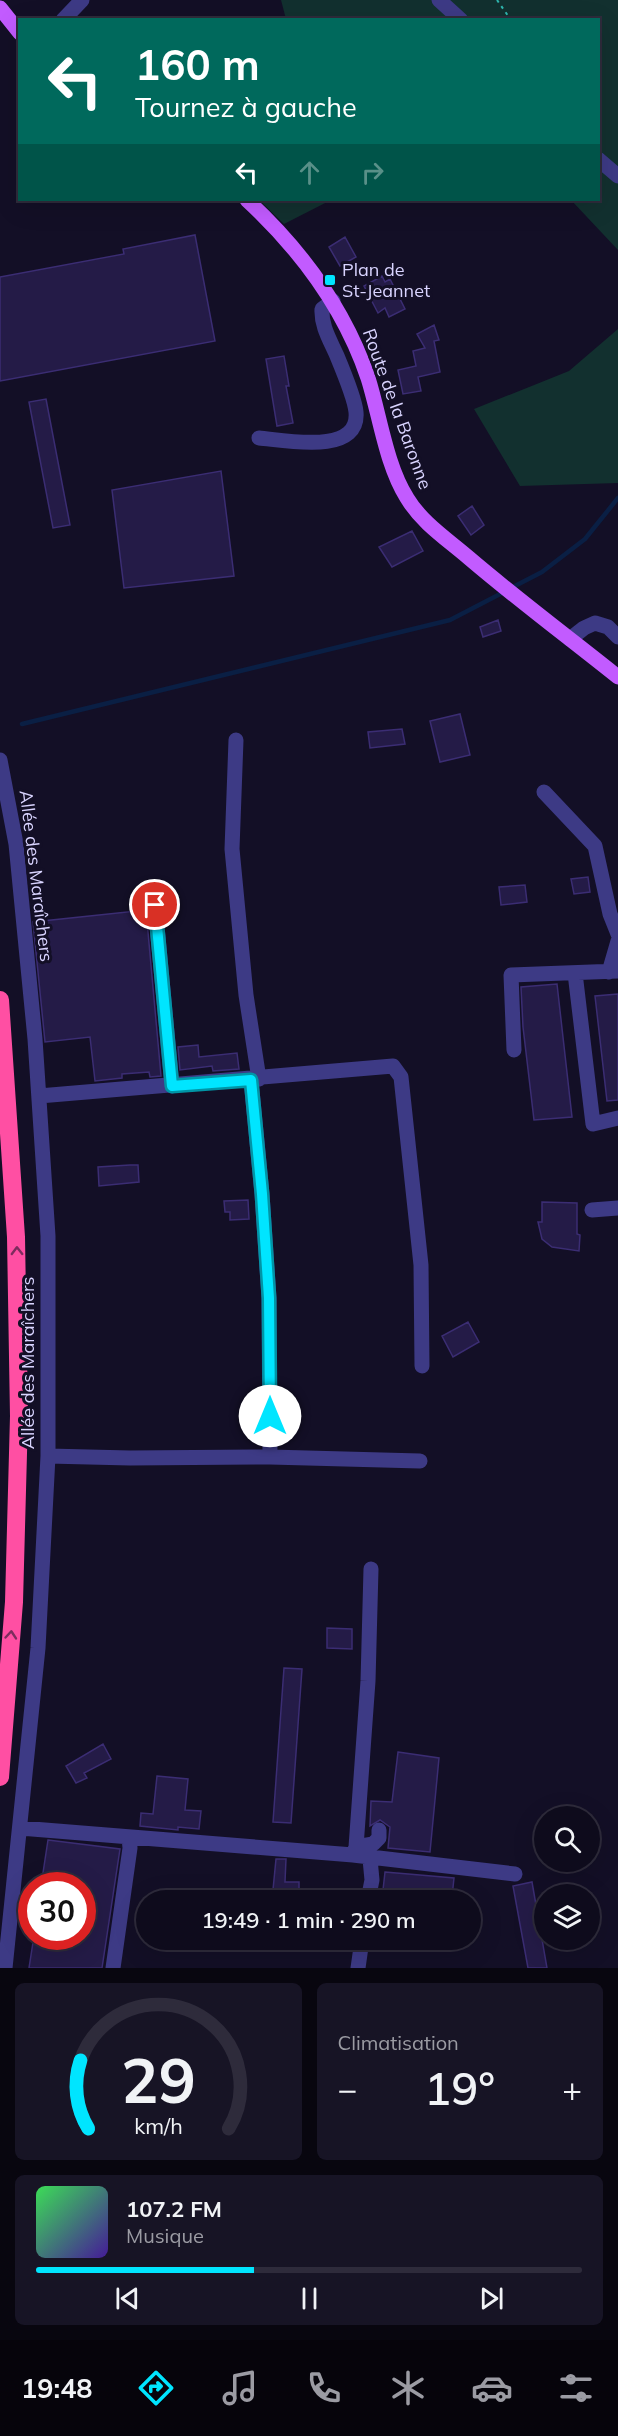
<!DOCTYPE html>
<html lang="fr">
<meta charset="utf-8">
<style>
:root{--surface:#0e0b1c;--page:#171425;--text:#f1f3f6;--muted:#9b9ba3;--line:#2e2b3b;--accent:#00e5ff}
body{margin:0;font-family:Mulish,sans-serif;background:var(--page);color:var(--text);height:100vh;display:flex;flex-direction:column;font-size:22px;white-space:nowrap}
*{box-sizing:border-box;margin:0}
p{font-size:20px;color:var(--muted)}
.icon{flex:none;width:33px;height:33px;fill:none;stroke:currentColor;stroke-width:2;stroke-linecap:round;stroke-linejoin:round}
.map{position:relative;height:1968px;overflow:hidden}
.drawer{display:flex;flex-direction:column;gap:15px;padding:15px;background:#08060f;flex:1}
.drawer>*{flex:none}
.banner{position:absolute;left:18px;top:18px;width:582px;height:183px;border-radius:0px;box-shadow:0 6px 24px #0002,0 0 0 2px var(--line);background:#00695c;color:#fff;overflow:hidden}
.buttons{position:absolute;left:534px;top:1806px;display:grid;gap:12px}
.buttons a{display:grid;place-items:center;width:66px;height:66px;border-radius:50%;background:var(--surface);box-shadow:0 6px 24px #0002,0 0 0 2px var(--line);font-size:30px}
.speed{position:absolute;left:18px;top:1872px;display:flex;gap:12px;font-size:30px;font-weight:700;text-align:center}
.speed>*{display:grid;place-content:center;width:78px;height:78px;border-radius:50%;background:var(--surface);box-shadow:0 6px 24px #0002,0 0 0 2px var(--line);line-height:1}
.speed .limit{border:9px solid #d22;background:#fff;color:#111}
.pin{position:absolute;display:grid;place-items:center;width:51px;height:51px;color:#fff;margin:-26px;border:3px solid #fff;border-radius:50%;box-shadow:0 2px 6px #0007}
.me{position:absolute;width:66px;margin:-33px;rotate:0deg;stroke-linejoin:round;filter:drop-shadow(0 0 4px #0008)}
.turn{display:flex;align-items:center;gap:21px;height:126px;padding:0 18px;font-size:27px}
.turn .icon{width:78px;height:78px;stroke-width:2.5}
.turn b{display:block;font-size:42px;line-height:51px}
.lanes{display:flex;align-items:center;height:57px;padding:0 18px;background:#0003;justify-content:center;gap:30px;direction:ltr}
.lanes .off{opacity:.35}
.big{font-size:45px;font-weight:600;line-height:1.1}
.drawer .tile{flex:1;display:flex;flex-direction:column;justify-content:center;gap:9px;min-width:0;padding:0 21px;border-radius:9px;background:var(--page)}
.drawer .dial{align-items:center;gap:0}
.dial svg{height:156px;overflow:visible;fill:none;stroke:var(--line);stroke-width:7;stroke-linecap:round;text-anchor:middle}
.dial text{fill:var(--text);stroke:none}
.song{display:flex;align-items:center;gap:18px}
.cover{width:72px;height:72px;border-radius:9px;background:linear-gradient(135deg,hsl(130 70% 55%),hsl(260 70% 35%))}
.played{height:6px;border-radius:3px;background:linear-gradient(90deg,var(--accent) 40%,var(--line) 40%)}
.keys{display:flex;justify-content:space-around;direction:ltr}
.heat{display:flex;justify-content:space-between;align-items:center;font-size:33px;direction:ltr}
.drawer .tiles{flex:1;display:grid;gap:15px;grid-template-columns:1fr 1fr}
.tile:last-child{grid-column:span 2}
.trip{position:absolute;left:136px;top:1890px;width:345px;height:60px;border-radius:30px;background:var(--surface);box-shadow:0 6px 24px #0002,0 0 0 2px var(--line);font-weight:600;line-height:60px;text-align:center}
.dock{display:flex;height:96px;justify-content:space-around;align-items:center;background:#06040b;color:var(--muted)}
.dock .icon{width:42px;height:42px}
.dock .selected{color:var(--accent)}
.dock b{font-size:27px;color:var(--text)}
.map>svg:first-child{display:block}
.green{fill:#12302f}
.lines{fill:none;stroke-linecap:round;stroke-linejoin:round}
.stream{stroke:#0a1f44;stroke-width:4.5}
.building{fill:#241b47;stroke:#3b2d73;stroke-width:1.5}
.path{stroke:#2fb8b0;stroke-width:2;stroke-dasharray:3 4.5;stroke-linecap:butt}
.minor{stroke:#3d3a85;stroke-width:15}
.major{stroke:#c25bff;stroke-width:15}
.highway{stroke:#ff4fa3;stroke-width:18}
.oneway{stroke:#7d2c5e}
.route-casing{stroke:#0095a6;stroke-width:15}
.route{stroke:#00e5ff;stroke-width:10}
.poi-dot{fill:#00e5ff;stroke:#130f26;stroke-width:2}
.labels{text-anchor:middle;stroke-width:6;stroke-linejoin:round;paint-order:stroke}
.poi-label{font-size:18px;fill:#d9d4ff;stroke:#130f26;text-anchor:start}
.street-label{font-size:18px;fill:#d9d4ff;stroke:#130f26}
</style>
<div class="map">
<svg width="618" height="1968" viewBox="0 0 618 1968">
<rect width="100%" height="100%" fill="#130f26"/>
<path class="green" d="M281,0H618V250L571,200H598V20L286,19Z
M259,200H331L284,224Z
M618,329V483L520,486L474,409L569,371Z"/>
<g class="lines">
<path class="stream" d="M511,588L542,572L585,539L618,498
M22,724L450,620L504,592"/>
</g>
<path class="building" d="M195,235L215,341L0,381V277L124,254L123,249Z
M345,237L356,257L340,266L329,247Z
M382,276L385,282L390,279L405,309L389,317L385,308L378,313L364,286Z
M434,325L439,340L434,341L440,372L418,377L421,391L403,394L398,370L416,366L413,351L425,348L417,334Z
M284,356L289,386H286L293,423L277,426L266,359Z
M46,399L70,525L53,528L29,402Z
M221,471L234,576L124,588L112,490Z
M472,506L484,525L471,535L458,516Z
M412,531L423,551L392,567L379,547Z
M498,620L501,631L483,637L480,627Z
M460,714L470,755L440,762L430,721Z
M402,729L405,744L370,748L368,732Z
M588,877L590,892L574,894L571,879Z
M525,885L527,902L501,905L499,887Z
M146,910L161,1076L150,1077L149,1072L122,1074V1078L95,1081L90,1037L45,1042L33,922Z
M557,984L572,1117L534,1120L523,1027L521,987Z
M618,994V1100L607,1101L595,996Z
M198,1045L199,1057L237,1053L239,1069L213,1071L212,1066L180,1070L178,1047Z
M130,1165H138L139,1182L99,1186L98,1167Z
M248,1200L249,1219L230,1220V1212H225L224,1201Z
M542,1202L577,1203V1234L580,1235L579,1251L552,1247L542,1239L538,1222H542Z
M468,1322L479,1342L453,1357L442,1336Z
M327,1628L352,1629V1649L327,1648Z
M284,1668L302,1669L291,1823L273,1822Z
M103,1744L111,1759L84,1773L87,1778L76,1783L66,1766Z
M398,1752L439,1758L430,1852L388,1848L390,1827L380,1820L370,1826L371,1801L392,1802Z
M157,1776L188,1779L185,1810L201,1811L199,1829L178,1827V1830L140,1826L141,1813L153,1814Z
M48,1840L120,1849L102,1968H29L34,1936H82V1886H41Z
M276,1859H286L285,1882H299V1900H272Z
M385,1872L454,1878L452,1897L383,1890Z
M532,1882L547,1968H528L513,1886Z"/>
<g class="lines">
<path class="path" d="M497,0L511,20"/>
<path class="minor" d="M439,0L461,20
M63,20L82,0
M598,159L618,176
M259,438C284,440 360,456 356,412C355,400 342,368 337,356C330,340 321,326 322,309L333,301
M570,639L584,628L595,623L608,627L618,637
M236,740L232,849L246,995L259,1079
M0,760L16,844L35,1039L48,1236V1456L38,1648L5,1968
M544,792L595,846L610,914L618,934
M155,905L172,1086
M609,972L618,941
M575,973L593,1124L618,1118
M514,1050L511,975L618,971
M251,1080L262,1194L269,1298L270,1457
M39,1096L393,1066L401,1077L421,1265L422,1366
M592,1210L618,1208
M48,1456L130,1458L270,1457L420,1461
M20,1828L353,1855L515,1874
M356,1847L373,1844L379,1838V1830
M353,1855L356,1847L368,1681L371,1569
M368,1900L372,1880L370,1859
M113,1968L130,1848L129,1837
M358,1968L362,1940"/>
<path class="major" d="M0,8L20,33
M247,200C301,250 344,307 368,378C380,416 386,465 407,498C422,523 447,539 469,558C517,599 568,637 618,677"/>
<path class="highway" d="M0,1000L16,1237L19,1416L14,1602L0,1777"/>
</g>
<defs><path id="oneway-chevron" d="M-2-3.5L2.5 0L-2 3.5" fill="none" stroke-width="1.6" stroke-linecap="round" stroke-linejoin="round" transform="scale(1.5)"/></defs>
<g class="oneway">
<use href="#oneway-chevron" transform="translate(17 1251) rotate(-91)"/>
<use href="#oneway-chevron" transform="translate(11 1635) rotate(-85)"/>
</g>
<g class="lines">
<g class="route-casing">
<path id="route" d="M155,905L172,1086L251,1080L262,1194L269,1298L270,1416"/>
</g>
<use href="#route" class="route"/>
</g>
<rect class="poi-dot" x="324" y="274" width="12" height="12" rx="3"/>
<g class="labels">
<g class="poi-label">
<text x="342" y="276">Plan de<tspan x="342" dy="21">St-Jeannet</tspan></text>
</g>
<g class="street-label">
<text transform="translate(397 409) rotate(70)" y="6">Route de la Baronne</text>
<text transform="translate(36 876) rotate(83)" y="6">Allée des Maraîchers</text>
<text transform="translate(28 1363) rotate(-90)" y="6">Allée des Maraîchers</text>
</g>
</g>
</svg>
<div class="buttons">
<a><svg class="icon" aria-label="search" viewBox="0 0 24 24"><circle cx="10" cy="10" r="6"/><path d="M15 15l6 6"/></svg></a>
<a><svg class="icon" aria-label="layers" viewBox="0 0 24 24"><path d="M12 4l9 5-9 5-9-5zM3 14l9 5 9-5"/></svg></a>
</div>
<div class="speed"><div class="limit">30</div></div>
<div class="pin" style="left:155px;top:905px;background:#d93025"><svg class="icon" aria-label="arrive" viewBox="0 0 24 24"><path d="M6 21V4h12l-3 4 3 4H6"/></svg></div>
<svg class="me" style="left:270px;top:1416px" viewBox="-20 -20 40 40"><circle r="19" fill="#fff"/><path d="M0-13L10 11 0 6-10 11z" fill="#00e5ff"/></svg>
<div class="trip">19:49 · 1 min · 290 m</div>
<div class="banner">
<div class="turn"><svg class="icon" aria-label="left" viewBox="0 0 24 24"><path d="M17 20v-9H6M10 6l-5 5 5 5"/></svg><div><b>160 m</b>Tournez à gauche</div></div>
<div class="lanes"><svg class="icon" aria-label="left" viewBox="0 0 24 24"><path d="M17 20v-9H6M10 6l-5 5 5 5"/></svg><svg class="icon off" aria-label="ahead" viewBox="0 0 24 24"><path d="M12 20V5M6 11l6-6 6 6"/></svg><svg class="icon off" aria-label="right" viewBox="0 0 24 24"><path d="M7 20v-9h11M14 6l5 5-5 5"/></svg></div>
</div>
</div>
<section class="drawer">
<div class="tiles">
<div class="tile dial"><svg viewBox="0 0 100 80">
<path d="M14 69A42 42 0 1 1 86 69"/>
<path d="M14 69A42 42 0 0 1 10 34" stroke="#00e5ff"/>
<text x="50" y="56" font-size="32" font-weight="700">29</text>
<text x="50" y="72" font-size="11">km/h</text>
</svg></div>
<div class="tile"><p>Climatisation</p>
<div class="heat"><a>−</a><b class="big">19°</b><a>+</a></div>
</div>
<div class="tile">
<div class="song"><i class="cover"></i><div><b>107.2 FM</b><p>Musique</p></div></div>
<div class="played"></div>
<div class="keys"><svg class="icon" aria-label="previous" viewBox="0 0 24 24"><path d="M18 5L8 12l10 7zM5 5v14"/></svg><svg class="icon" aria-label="pause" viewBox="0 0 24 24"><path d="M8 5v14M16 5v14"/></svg><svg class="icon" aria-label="next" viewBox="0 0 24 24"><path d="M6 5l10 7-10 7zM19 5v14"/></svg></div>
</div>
</div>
</section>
<nav class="dock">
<b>19:48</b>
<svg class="icon selected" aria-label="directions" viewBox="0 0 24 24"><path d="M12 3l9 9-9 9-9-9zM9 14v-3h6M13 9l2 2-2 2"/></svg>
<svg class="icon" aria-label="music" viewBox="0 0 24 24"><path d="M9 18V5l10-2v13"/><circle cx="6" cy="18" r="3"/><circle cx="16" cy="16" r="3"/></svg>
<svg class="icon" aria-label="phone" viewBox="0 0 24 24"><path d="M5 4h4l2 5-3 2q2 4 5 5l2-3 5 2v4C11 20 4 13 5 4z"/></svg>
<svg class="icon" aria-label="climate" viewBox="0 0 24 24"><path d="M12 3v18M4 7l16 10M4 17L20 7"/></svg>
<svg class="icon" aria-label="car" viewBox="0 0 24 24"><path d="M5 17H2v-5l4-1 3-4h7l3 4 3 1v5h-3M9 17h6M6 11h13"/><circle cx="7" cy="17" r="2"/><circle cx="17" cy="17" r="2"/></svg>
<svg class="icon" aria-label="filters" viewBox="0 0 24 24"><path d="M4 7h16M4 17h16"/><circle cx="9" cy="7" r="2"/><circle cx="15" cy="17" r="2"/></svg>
</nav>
